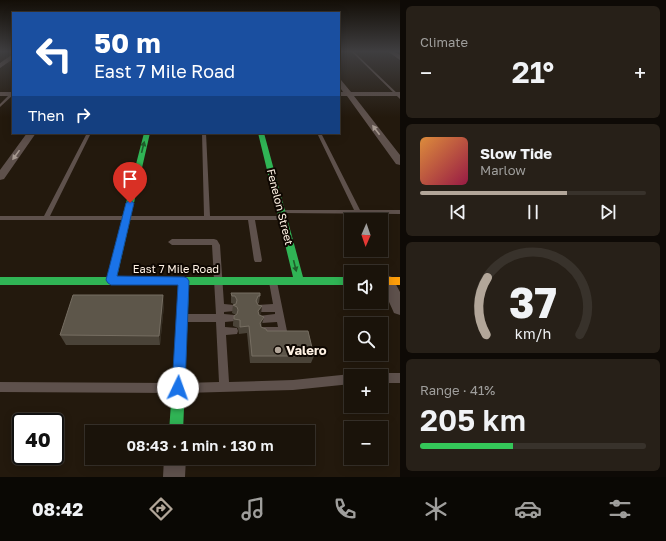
<!DOCTYPE html>
<meta charset="utf-8">
<style>
:root{--surface:#1a130a;--page:#272018;--text:#f1f3f6;--muted:#9f9e9c;--line:#38322b;--accent:#b2a699}
body{margin:0;font-family:"Golos Text",sans-serif;background:var(--page);color:var(--text);height:100vh;display:flex;flex-direction:column;font-size:15px;white-space:nowrap}
*{box-sizing:border-box;margin:0}
p{font-size:13px;color:var(--muted)}
.icon{flex:none;width:22px;height:22px;fill:none;stroke:currentColor;stroke-width:2;stroke-linecap:round;stroke-linejoin:round}
.map{position:relative;flex:1;overflow:hidden}
.details{display:flex;flex-direction:column;gap:6px;padding:6px;background:#0e0a06;width:266px}
.details>*{flex:none}
.banner{position:absolute;left:12px;top:12px;width:328px;height:122px;border-radius:0px;box-shadow:0 2px 10px #0003,0 0 0 1px var(--line);background:#1a4fa0;color:#fff;overflow:hidden}
.needle{width:26px;rotate:182deg}
.controls{position:absolute;left:344px;top:213px;display:grid;gap:8px}
.controls a{display:grid;place-items:center;width:44px;height:44px;border-radius:0px;background:var(--surface);box-shadow:0 2px 10px #0003,0 0 0 1px var(--line);font-size:20px}
.speed{position:absolute;left:12px;top:413px;display:flex;gap:8px;font-size:20px;font-weight:700;text-align:center}
.speed>*{display:grid;place-content:center;width:52px;height:52px;border-radius:50%;background:var(--surface);box-shadow:0 2px 10px #0003,0 0 0 1px var(--line);line-height:1}
.speed .limit{border:2px solid #111;border-radius:6px;background:#fff;color:#111}
.pin{position:absolute;display:grid;place-items:center;width:34px;height:34px;color:#fff;margin:-41px -17px;border-radius:50% 50% 50% 0;rotate:-45deg;box-shadow:0 0 4px #0007}
.pin .icon{rotate:45deg}
.me{position:absolute;width:44px;margin:-22px;rotate:3deg;stroke-linejoin:round;filter:drop-shadow(0 0 3px #0008)}
.turn{display:flex;align-items:center;gap:14px;height:84px;padding:0 16px;font-size:18px}
.turn .icon{width:52px;height:52px;stroke-width:2.5}
.turn b{display:block;font-size:28px;line-height:34px}
.then{display:flex;align-items:center;height:38px;padding:0 16px;background:#0003;gap:8px;font-size:15px}
.big{font-size:30px;font-weight:600;line-height:1.1}
.details .tile{flex:1;display:flex;flex-direction:column;justify-content:center;gap:6px;min-width:0;padding:0 14px;border-radius:6px;background:var(--page)}
.details .dial{align-items:center;gap:0}
.dial svg{height:104px;overflow:visible;fill:none;stroke:var(--line);stroke-width:7;stroke-linecap:round;text-anchor:middle}
.dial text{fill:var(--text);stroke:none}
.song{display:flex;align-items:center;gap:12px}
.cover{width:48px;height:48px;border-radius:6px;background:linear-gradient(135deg,hsl(30 70% 55%),hsl(340 70% 35%))}
.played{height:4px;border-radius:2px;background:linear-gradient(90deg,var(--accent) 65%,var(--line) 65%)}
.keys{display:flex;justify-content:space-around;direction:ltr}
.heat{display:flex;justify-content:space-between;align-items:center;font-size:22px;direction:ltr}
.charge{height:6px;border-radius:3px;background:linear-gradient(90deg,#34c759 41%,var(--line) 0)}
.trip{position:absolute;left:85px;top:425px;width:230px;height:40px;border-radius:0px;background:var(--surface);box-shadow:0 2px 10px #0003,0 0 0 1px var(--line);font-weight:600;line-height:40px;text-align:center}
.dock{display:flex;height:64px;justify-content:space-around;align-items:center;background:#0a0804;color:var(--muted)}
.dock .icon{width:28px;height:28px}
.dock .active{color:var(--accent)}
.dock b{font-size:18px;color:var(--text)}
main{display:flex;flex:1;min-height:0}
.map>svg:first-child{display:block}
.lines{fill:none;stroke-linecap:round;stroke-linejoin:round}
.lane{fill:#5e514c;fill-rule:evenodd}
.street{fill:#5e514c;fill-rule:evenodd}
.fast{fill:#30b455;fill-rule:evenodd}
.slow{fill:#ff9f0a;fill-rule:evenodd}
.wall{fill:#4a4338}
.shaded-wall{fill:#322a1f}
.building{fill:#5d564a;stroke:#766e62}
.oneway{fill:#a69990}
.oneway2{fill:#1f5e2b}
.route{fill:#1a73e8;stroke:#114b97}
.poi-dot{fill:#b2a699;stroke:#0e0701;stroke-width:1.5}
.labels{text-anchor:middle;stroke-width:4;stroke-linejoin:round;paint-order:stroke}
.street-label{font-size:11px;fill:#fff2e4;stroke:#0e0701}
.near-poi-label{font-size:13px;font-weight:bold;fill:#fff2e4;stroke:#0e0701;text-anchor:start}
</style>
<main>
<div class="map">
<svg width="400" height="477" viewBox="0 0 400 477">
<rect width="100%" height="100%" fill="#23190d"/>
<g class="lines">
<path class="lane" d="M351,51H353L400,96V99Z
M11,93H13V95L0,107V104Z
M87,133H91L50,216H204L202,133H206L210,216H283L286,218L283,220H255L262,260L261,262H255L254,260L248,220H0V216H44Z
M317,133H321L360,210H400V214L280,213L279,212L280,211L282,210H354Z
M172,239H214L217,240L220,245L224,304L234,305L235,308L234,311L224,312V314L235,315L236,318L235,321L225,322V327L237,328L238,331L237,334L226,335L229,382L293,380L351,374L355,376H351V384L293,390L184,393L180,392L179,388L180,384L184,383L219,382L216,322H184L181,321L180,318L181,315L184,314H216L212,245H172L168,242Z
M273,279L276,280L277,282L287,331L286,334C279,336 268,336 261,334L260,331L261,328L264,327H278L277,322L262,323L259,322L258,319L259,316L275,314V312H260L257,311L256,308L257,305L273,304L269,282L270,280Z
M381,373H400V383H381V376H377Z
M0,382L173,383L177,384L178,388L177,392L173,393L0,392Z"/>
<path class="street" d="M387,51H393L400,55V60Z
M13,54V59L0,68V63Z
M339,79L341,80L351,92H400V96H354L400,155V165L396,164L347,96H340V92H343L339,86Z
M0,92H13V96H0Z
M27,133H36L4,179L0,180V170Z
M387,275L392,277L400,292V315L394,313L381,284L382,277Z
M164,458H186L185,477H163Z"/>
<path class="fast" d="M144,133H150L117,277H293L258,133H264L303,277H351V285H189L183,432H169L179,285H0V277H107Z"/>
<path class="slow" d="M381,277H400V285H381Z"/>
</g>
<path class="wall" d="M231,293L260,296L259,303L257,304L261,314L259,315L264,317L261,327L267,331L314,356L311,363H250L247,333L239,334L238,328L233,326V323L234,316L236,315L232,313L233,305H235L234,304L231,303Z
M164,305L160,345H66L60,335Z"/>
<path class="shaded-wall" d="M163,295L164,305L160,345L159,336Z
M262,306L261,314L257,319L258,311Z
M264,317L262,324L259,331L260,323Z"/>
<path class="building" d="M231,293H260V296H258L256,301L258,305L262,306L258,311L259,315L264,317L260,323L261,327L266,329L267,331H308L314,356H252L249,326L240,327V320L234,319V316L237,314L238,310L237,307L233,305L236,304L237,300L235,296H232Z
M73,295H163L159,336L60,335Z"/>
<defs><path id="oneway-solid" d="M-6-.8H1V-3.2L6.5 0L1 3.2V.8H-6Z"/></defs>
<g class="oneway">
<use href="#oneway-solid" transform="translate(376 130) rotate(-127)"/>
<use href="#oneway-solid" transform="translate(16 155) rotate(126)"/>
</g>
<g class="oneway2">
<use href="#oneway-solid" transform="translate(143 147) rotate(-76)"/>
<use href="#oneway-solid" transform="translate(295 266) rotate(76)"/>
</g>
<linearGradient id="sky" x2="0" y2="1"><stop stop-color="#130e07"/><stop offset="0.44" stop-color="#3f3e40"/><stop offset="1" stop-color="#3f3e40" stop-opacity="0"/></linearGradient>
<rect width="400" height="117" fill="url(#sky)"/>
<path class="route" d="M130,200L134,203L117,276L184,277L187,278L189,281L185,388L183,392L178,394L174,392L172,388L178,285H111L108,283L106,280L126,203Z"/>
<circle class="poi-dot" cx="278" cy="350" r="4"/>
<g class="labels">
<g class="street-label">
<text transform="translate(280 207) rotate(76)" y="4">Fenelon Street</text>
<text x="176" y="273">East 7 Mile Road</text>
</g>
<g class="near-poi-label">
<text x="286" y="355">Valero</text>
</g>
</g>
</svg>
<div class="controls">
<a><svg class="needle" viewBox="-14 -14 28 28"><path d="M0-13l5 13h-10z" fill="#e53935"/><path d="M0 13l5-13h-10z" fill="#9f9e9c"/></svg></a>
<a><svg class="icon" aria-label="sound" viewBox="0 0 24 24"><path d="M4 9h4l5-4v14l-5-4H4zM17 9q2 3 0 6"/></svg></a>
<a><svg class="icon" aria-label="search" viewBox="0 0 24 24"><circle cx="10" cy="10" r="6"/><path d="M15 15l6 6"/></svg></a>
<a>+</a>
<a>−</a>
</div>
<div class="speed"><div class="limit">40</div></div>
<div class="pin" style="left:130px;top:203px;background:#d93025"><svg class="icon" aria-label="arrive" viewBox="0 0 24 24"><path d="M6 21V4h12l-3 4 3 4H6"/></svg></div>
<svg class="me" style="left:178px;top:388px" viewBox="-20 -20 40 40"><circle r="19" fill="#fff"/><path d="M0-13L10 11 0 6-10 11z" fill="#1a73e8"/></svg>
<div class="trip">08:43 · 1 min · 130 m</div>
<div class="banner">
<div class="turn"><svg class="icon" aria-label="left" viewBox="0 0 24 24"><path d="M17 20v-9H6M10 6l-5 5 5 5"/></svg><div><b>50 m</b>East 7 Mile Road</div></div>
<div class="then">Then<svg class="icon" aria-label="right" viewBox="0 0 24 24"><path d="M7 20v-9h11M14 6l5 5-5 5"/></svg></div>
</div>
</div>
<section class="details">
<div class="tile"><p>Climate</p>
<div class="heat"><a>−</a><b class="big">21°</b><a>+</a></div>
</div>
<div class="tile">
<div class="song"><i class="cover"></i><div><b>Slow Tide</b><p>Marlow</p></div></div>
<div class="played"></div>
<div class="keys"><svg class="icon" aria-label="previous" viewBox="0 0 24 24"><path d="M18 5L8 12l10 7zM5 5v14"/></svg><svg class="icon" aria-label="pause" viewBox="0 0 24 24"><path d="M8 5v14M16 5v14"/></svg><svg class="icon" aria-label="next" viewBox="0 0 24 24"><path d="M6 5l10 7-10 7zM19 5v14"/></svg></div>
</div>
<div class="tile dial"><svg viewBox="0 0 100 80">
<path d="M14 69A42 42 0 1 1 86 69"/>
<path d="M14 69A42 42 0 0 1 15 25" stroke="#b2a699"/>
<text x="50" y="56" font-size="32" font-weight="700">37</text>
<text x="50" y="72" font-size="11">km/h</text>
</svg></div>
<div class="tile"><p>Range · 41%</p><b class="big">205 km</b><div class="charge"></div></div>
</section>
</main>
<nav class="dock">
<b>08:42</b>
<svg class="icon active" aria-label="directions" viewBox="0 0 24 24"><path d="M12 3l9 9-9 9-9-9zM9 14v-3h6M13 9l2 2-2 2"/></svg>
<svg class="icon" aria-label="music" viewBox="0 0 24 24"><path d="M9 18V5l10-2v13"/><circle cx="6" cy="18" r="3"/><circle cx="16" cy="16" r="3"/></svg>
<svg class="icon" aria-label="phone" viewBox="0 0 24 24"><path d="M5 4h4l2 5-3 2q2 4 5 5l2-3 5 2v4C11 20 4 13 5 4z"/></svg>
<svg class="icon" aria-label="climate" viewBox="0 0 24 24"><path d="M12 3v18M4 7l16 10M4 17L20 7"/></svg>
<svg class="icon" aria-label="car" viewBox="0 0 24 24"><path d="M5 17H2v-5l4-1 3-4h7l3 4 3 1v5h-3M9 17h6M6 11h13"/><circle cx="7" cy="17" r="2"/><circle cx="17" cy="17" r="2"/></svg>
<svg class="icon" aria-label="filters" viewBox="0 0 24 24"><path d="M4 7h16M4 17h16"/><circle cx="9" cy="7" r="2"/><circle cx="15" cy="17" r="2"/></svg>
</nav>
